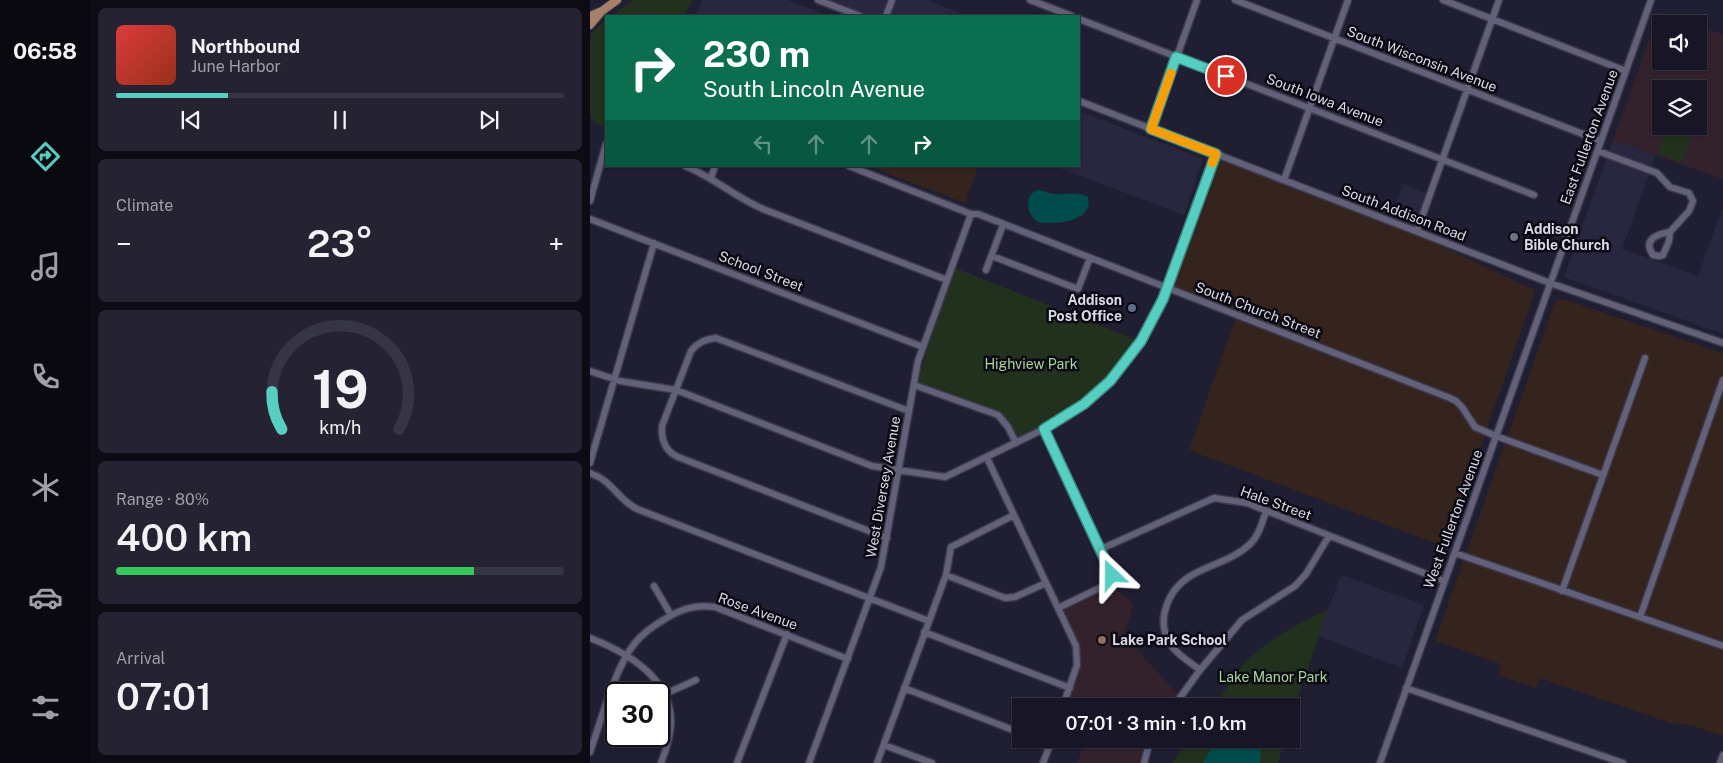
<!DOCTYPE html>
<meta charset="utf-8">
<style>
:root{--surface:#181626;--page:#252332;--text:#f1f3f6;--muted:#9f9fa7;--line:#363543;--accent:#57cec2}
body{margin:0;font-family:"Public Sans",sans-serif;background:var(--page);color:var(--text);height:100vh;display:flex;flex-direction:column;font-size:19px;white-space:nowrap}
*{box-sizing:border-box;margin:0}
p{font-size:16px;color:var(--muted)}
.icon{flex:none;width:28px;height:28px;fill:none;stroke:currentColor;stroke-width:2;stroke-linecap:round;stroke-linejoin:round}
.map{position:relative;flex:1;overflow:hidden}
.panel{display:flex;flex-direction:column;gap:8px;padding:8px;background:#0d0c15;width:500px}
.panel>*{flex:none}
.hud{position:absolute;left:15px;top:15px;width:475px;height:152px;border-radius:0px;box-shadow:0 1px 4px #0004,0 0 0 1px var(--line);background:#0b6e4f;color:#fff;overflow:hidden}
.controls{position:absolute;left:1062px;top:15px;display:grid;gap:10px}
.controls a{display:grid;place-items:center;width:55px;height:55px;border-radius:0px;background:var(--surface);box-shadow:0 1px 4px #0004,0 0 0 1px var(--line);font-size:25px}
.speed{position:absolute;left:15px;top:682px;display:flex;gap:10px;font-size:25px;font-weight:700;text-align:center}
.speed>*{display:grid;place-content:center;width:65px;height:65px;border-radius:50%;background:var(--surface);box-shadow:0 1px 4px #0004,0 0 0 1px var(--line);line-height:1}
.speed .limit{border:2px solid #111;border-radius:8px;background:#fff;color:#111}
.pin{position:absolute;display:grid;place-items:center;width:42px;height:42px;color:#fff;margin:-21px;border:2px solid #fff;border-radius:50%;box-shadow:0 1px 5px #0007}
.me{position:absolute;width:55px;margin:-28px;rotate:337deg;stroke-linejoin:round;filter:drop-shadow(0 0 4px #0008)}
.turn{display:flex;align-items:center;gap:18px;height:105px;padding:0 15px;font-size:22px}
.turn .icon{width:65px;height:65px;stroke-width:2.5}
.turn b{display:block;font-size:35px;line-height:42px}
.lanes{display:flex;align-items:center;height:48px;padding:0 15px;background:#0003;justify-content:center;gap:25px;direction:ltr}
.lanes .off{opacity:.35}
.big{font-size:38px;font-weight:600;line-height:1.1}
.panel .tile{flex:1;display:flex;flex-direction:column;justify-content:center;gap:8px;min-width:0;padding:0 18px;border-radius:8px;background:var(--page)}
.panel .dial{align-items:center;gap:0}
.dial svg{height:130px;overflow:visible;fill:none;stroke:var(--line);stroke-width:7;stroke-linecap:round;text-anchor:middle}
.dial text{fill:var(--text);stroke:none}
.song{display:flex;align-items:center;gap:15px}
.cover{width:60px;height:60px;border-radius:8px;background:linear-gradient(135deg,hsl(0 70% 55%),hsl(10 70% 35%))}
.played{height:5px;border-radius:2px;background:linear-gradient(90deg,var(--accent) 25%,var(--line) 25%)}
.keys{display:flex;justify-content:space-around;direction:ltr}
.heat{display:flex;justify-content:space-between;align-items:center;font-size:28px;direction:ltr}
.charge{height:8px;border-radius:4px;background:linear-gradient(90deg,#34c759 80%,var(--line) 0)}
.trip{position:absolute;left:422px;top:698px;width:288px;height:50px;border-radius:0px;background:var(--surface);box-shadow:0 1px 4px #0004,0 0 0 1px var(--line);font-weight:600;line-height:50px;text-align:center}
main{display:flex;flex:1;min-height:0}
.tabs{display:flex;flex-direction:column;width:90px;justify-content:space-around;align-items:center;background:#0a090f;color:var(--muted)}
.tabs .icon{width:35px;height:35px}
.tabs .selected{color:var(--accent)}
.tabs b{font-size:22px;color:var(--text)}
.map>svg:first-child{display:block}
.built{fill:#29263f}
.industrial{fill:#35231d}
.education{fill:#33222c;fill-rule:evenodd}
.green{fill:#21311d}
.water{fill:#004b4b}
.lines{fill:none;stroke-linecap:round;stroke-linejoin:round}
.minor-casing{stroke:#3c3a4a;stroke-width:9}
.major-casing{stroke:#3c3a4a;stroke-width:10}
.minor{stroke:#636179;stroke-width:6}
.major{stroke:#a7806a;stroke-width:8}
.route-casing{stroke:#39867e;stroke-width:12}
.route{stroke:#57cec2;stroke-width:9}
.slow{stroke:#f59e0b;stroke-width:9}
.worship-dot{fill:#6b7280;stroke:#0a0912;stroke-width:2}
.service-dot{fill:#5c6f8a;stroke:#0a0912;stroke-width:2}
.education-dot{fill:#8d6e63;stroke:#0a0912;stroke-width:2}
.labels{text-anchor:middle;stroke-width:5;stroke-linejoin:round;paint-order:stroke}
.street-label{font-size:14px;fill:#dad9e7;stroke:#0a0912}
.poi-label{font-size:14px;font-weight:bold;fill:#dad9e7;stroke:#0a0912;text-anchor:start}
.park-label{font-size:14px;fill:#a8d69b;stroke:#0a0912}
</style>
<main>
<nav class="tabs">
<b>06:58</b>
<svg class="icon selected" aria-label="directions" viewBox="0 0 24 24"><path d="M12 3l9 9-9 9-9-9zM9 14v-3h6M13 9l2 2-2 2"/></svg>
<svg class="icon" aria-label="music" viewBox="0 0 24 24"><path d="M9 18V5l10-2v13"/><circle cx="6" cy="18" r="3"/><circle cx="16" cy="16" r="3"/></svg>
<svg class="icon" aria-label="phone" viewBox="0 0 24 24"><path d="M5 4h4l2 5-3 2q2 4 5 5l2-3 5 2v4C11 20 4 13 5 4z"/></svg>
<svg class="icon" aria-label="climate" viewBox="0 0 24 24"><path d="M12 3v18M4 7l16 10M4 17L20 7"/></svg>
<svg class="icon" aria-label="car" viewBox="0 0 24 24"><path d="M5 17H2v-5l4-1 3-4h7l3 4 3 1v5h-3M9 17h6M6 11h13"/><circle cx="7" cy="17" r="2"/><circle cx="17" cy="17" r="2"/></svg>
<svg class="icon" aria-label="filters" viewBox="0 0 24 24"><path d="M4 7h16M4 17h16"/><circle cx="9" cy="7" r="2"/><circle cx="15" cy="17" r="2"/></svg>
</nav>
<section class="panel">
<div class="tile">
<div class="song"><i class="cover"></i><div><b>Northbound</b><p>June Harbor</p></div></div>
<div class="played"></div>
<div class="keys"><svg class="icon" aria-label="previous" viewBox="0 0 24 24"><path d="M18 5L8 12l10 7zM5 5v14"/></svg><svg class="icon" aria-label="pause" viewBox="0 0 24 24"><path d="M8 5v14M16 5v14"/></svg><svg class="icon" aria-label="next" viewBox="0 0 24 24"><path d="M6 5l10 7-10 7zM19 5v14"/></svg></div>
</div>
<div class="tile"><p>Climate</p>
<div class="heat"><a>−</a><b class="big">23°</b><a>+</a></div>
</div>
<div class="tile dial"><svg viewBox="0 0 100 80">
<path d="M14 69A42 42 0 1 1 86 69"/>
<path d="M14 69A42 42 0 0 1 8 46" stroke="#57cec2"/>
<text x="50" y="56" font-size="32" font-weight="700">19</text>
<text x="50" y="72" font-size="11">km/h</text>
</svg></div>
<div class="tile"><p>Range · 80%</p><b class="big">400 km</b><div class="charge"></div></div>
<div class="tile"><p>Arrival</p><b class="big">07:01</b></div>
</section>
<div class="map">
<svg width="1133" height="763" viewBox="0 0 1133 763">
<rect width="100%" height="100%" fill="#201e32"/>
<path class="built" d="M112,0H198L239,16H106Z
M236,0H337L378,16H279Z
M489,111L613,159L594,215L464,166H489Z
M1023,140L1066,154L1032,249L1108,276L1133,206V334L974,277Z
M813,184L839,194L826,229L800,219Z
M751,575L834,605L812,668L728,636Z"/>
<path class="industrial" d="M627,157L826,234L944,290L945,292L855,547L599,450L647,314L580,287Z
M279,166H388L375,203Z
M966,299L976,300L1133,353V736L1102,725L1080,723L950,678L946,688L908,675L911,664L845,641Z"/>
<path class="education" d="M1069,12L1101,24H1071V61H1109V26L1133,35V179L1023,140ZM1071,89H1109V126H1071Z
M520,584L544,604L534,635L590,697L583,706H475L482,687L487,646L470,609Z
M471,739H561L552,763H487L493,747Z"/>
<path class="green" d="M43,0H102L95,16H22Z
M16,20V117L12,127L0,118V34Z
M1077,126H1105L1093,159L1088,161L1068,154Z
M365,268L549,341L505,392L475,415L427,440L413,416L328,383L337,349Z
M738,609L701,718V706H624C634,692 644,675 656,662C678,638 710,624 738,609Z
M600,739H695L688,763H582Z"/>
<path class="water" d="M447,190C454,190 459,194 466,194C477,195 487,191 498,197C505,222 465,225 448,222C437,215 433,196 447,190Z
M626,739H672L670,763H613Z"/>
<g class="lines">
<g class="minor-casing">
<path id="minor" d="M228,0L270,16
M440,0L482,16
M645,0L1011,141
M853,0L1036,71
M296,16L302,0
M489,19L944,195
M489,101L960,283L1133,343
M561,129L607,0
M1008,151L1067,173L1080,187L1099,193L1103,201L1099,211L1080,232
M95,166C123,177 145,197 173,209L357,280
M259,166L381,214H388L860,398L866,401L872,407L885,427L906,436L1013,475
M121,178L125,166
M694,180L758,0
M0,201L16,144
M0,219L333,347
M827,231L909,0
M1080,232L1079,241L1073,255L1069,256L1063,255C1052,239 1068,234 1080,232Z
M402,256L488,289L500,258
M396,270L413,225
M0,371L30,381L86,390L282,466L355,477L454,429L479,415L494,404L527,373L551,341L573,299L625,154
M324,385L408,415L418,427L426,443
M454,429L522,575L521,579L518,584L468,608
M397,458L486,646L487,665L473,706
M0,463L64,243
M0,473C23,481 27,499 47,509L339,621
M297,538L88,457C75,451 71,440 72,426L101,351C107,343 116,339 126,338L319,411
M511,549L624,498L657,503L854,581
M865,553L1133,646
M356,575L415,598L425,597L456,583
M64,586L81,615
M972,591L1055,358
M1050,617L1133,380
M334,632L480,688
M0,638C36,652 81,677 81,722C81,736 76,750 71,763
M610,670C600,662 587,655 581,645C564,620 579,587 604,574C622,564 644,559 659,545C669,536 672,523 676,511
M314,688L431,733
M816,688L1033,763
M75,694L106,680
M584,706L610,670L652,620L705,586L716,574L739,536
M446,739L460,744
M294,745L342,763
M0,752C11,721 25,667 45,643C53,633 63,626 75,619C91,609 106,604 125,607L258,659
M147,763L197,634
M219,763L291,567L328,361L381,214
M287,763L356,575L361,547L424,515
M453,763L462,739
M554,763L558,748L563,739
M790,763L1061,0
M1130,763L1133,755"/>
</g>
<g class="major-casing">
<path id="major" d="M0,16L12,11L27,0
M0,25L12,11"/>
</g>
<use href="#minor" class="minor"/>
<use href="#major" class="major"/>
</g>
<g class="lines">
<g class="route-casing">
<path id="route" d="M522,575L454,429L494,404L520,381L551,341L573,299L626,154L561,129L586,57L636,76"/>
</g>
<use href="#route" class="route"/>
<path class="slow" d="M581,73L561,129L626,154L622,163"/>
</g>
<circle class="worship-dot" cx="924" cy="237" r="5"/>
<circle class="service-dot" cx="542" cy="308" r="5"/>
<circle class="education-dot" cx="512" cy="640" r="5"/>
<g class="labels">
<g class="street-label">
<text transform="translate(832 59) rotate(21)" y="5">South Wisconsin Avenue</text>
<text transform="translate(735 100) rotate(21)" y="5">South Iowa Avenue</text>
<text transform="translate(999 137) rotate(-70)" y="5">East Fullerton Avenue</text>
<text transform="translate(814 213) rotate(21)" y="5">South Addison Road</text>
<text transform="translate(171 271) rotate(21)" y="5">School Street</text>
<text transform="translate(668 310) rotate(21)" y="5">South Church Street</text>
<text transform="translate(293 487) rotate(-80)" y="5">West Diversey Avenue</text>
<text transform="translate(686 503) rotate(20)" y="5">Hale Street</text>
<text transform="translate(863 519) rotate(-70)" y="5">West Fullerton Avenue</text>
<text transform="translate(168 611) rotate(20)" y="5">Rose Avenue</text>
</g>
<g class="poi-label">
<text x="934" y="234">Addison<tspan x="934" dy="16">Bible Church</tspan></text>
<text x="532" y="305" text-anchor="end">Addison<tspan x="532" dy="16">Post Office</tspan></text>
<text x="522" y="645">Lake Park School</text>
</g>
<g class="park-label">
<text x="441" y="369">Highview Park</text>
<text x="683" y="682">Lake Manor Park</text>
</g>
</g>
</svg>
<div class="controls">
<a><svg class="icon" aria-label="sound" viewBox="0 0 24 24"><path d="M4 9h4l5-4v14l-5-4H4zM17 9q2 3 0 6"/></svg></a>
<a><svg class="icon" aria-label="layers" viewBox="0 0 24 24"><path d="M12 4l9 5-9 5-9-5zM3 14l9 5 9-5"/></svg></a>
</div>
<div class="speed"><div class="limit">30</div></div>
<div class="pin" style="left:636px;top:76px;background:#d93025"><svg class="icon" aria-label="arrive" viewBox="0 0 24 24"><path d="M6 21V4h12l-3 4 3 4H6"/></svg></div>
<svg class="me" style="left:522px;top:575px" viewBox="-20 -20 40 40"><path d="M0-17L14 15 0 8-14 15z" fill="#57cec2" stroke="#fff" stroke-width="4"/></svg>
<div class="trip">07:01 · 3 min · 1.0 km</div>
<div class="hud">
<div class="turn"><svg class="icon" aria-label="right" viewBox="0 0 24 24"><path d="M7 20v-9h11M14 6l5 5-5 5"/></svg><div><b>230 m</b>South Lincoln Avenue</div></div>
<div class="lanes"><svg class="icon off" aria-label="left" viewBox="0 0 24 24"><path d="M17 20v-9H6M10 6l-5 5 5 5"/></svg><svg class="icon off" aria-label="ahead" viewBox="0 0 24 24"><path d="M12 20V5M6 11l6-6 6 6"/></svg><svg class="icon off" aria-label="ahead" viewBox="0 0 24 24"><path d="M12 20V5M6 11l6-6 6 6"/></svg><svg class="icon" aria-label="right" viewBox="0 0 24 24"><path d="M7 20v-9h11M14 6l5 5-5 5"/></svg></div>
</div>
</div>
</main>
